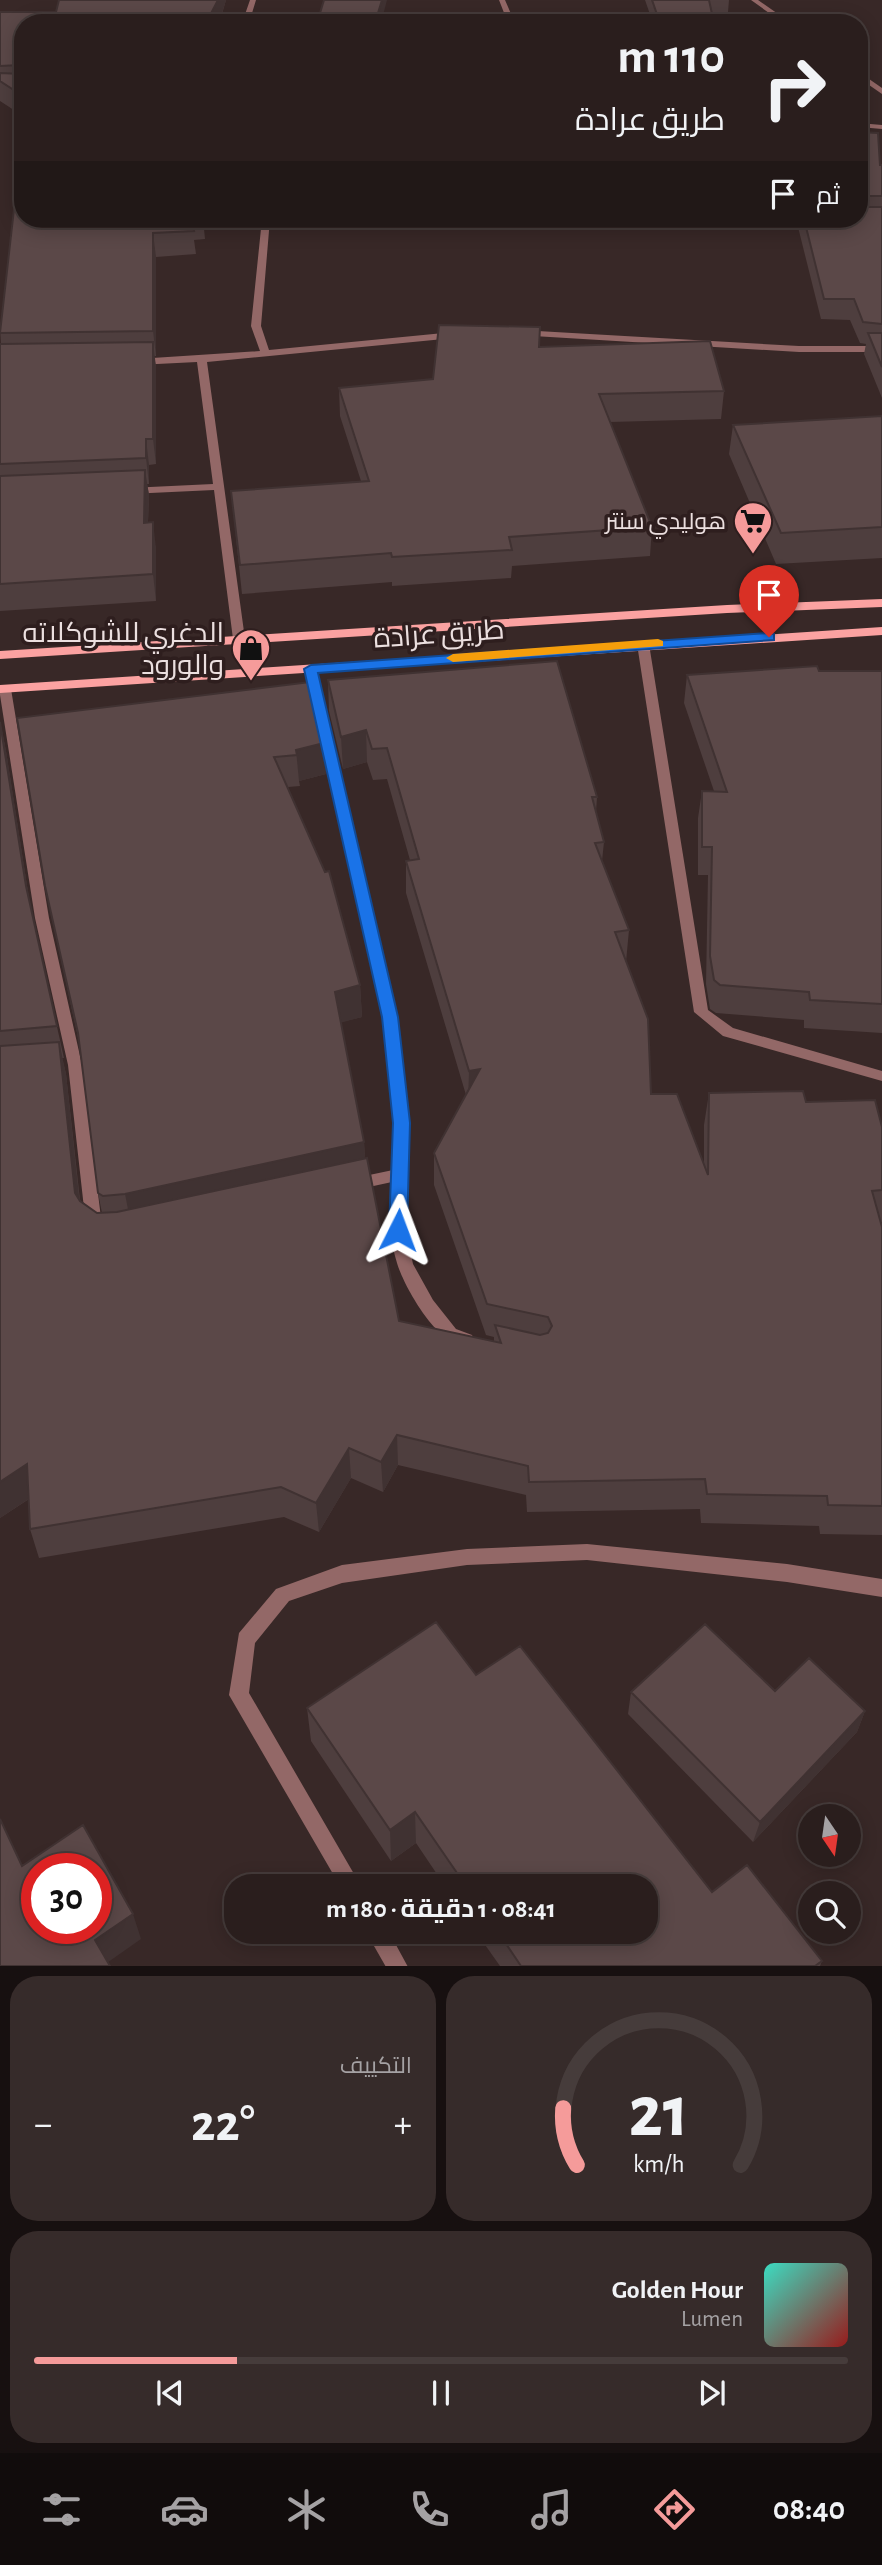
<!DOCTYPE html>
<html lang="ar">
<meta charset="utf-8">
<style>
:root{--surface:#2a1e1d;--page:#362b2a;--text:#f1f3f6;--muted:#a5a2a4;--line:#463c3b;--accent:#f59b9a}
body{margin:0;font-family:"Alegreya Sans",Cairo,sans-serif;background:var(--page);color:var(--text);direction:rtl;height:100vh;display:flex;flex-direction:column;font-size:26px;white-space:nowrap}
*{box-sizing:border-box;margin:0}
p{font-size:23px;color:var(--muted)}
.icon{flex:none;width:38px;height:38px;fill:none;stroke:currentColor;stroke-width:2;stroke-linecap:round;stroke-linejoin:round}
.map{position:relative;height:1966px;overflow:hidden;direction:ltr}
.details{display:flex;flex-direction:column;gap:10px;padding:10px;background:#171010;flex:1}
.details>*{flex:none}
.hud{position:absolute;left:14px;top:14px;width:854px;height:214px;border-radius:28px;box-shadow:0 4px 18px #0003,0 0 0 2px var(--line);direction:rtl;background:#2a1e1d;color:var(--text);overflow:hidden}
.needle{width:46px;rotate:167deg}
.fabs{position:absolute;left:798px;top:1804px;display:grid;gap:14px}
.fabs a{display:grid;place-items:center;width:63px;height:63px;border-radius:50%;background:var(--surface);box-shadow:0 4px 18px #0003,0 0 0 2px var(--line);font-size:35px}
.speed{position:absolute;left:21px;top:1853px;display:flex;gap:14px;font-size:35px;font-weight:700;text-align:center}
.speed>*{display:grid;place-content:center;width:91px;height:91px;border-radius:50%;background:var(--surface);box-shadow:0 4px 18px #0003,0 0 0 2px var(--line);line-height:1}
.speed .limit{border:10px solid #d22;background:#fff;color:#111}
.pin{position:absolute;display:grid;place-items:center;width:60px;height:60px;color:#fff;margin:-72px -30px;border-radius:50% 50% 50% 0;rotate:-45deg;box-shadow:0 0 7px #0007}
.pin .icon{rotate:45deg}
.me{position:absolute;width:77px;margin:-38px;rotate:3deg;stroke-linejoin:round;filter:drop-shadow(0 0 5px #0008)}
.turn{display:flex;align-items:center;gap:24px;height:147px;padding:0 28px;font-size:32px}
.turn .icon{width:91px;height:91px;stroke-width:2.5}
.turn b{display:block;font-size:49px;line-height:60px}
.then{display:flex;align-items:center;height:66px;padding:0 28px;background:#0003;gap:14px;font-size:26px}
.big{font-size:52px;font-weight:700;line-height:1.1}
.details .widget{flex:1;display:flex;flex-direction:column;justify-content:center;gap:10px;min-width:0;padding:0 24px;border-radius:28px;background:var(--page)}
.details .dial{align-items:center;gap:0}
.dial svg{height:182px;overflow:visible;fill:none;stroke:var(--line);stroke-width:7;stroke-linecap:round;text-anchor:middle}
.dial text{fill:var(--text);stroke:none}
.song{display:flex;align-items:center;gap:21px}
.cover{width:84px;height:84px;border-radius:10px;background:linear-gradient(135deg,hsl(170 70% 55%),hsl(0 70% 35%))}
.played{height:7px;border-radius:4px;background:linear-gradient(90deg,var(--accent) 25%,var(--line) 25%)}
.keys{display:flex;justify-content:space-around;direction:ltr}
.heat{display:flex;justify-content:space-between;align-items:center;font-size:38px;direction:ltr}
.details .tiles{flex:1;display:grid;gap:10px;grid-template-columns:1fr 1fr}
.widget:last-child{grid-column:span 2}
.trip{position:absolute;left:224px;top:1874px;width:434px;height:70px;border-radius:28px;background:var(--surface);box-shadow:0 4px 18px #0003,0 0 0 2px var(--line);font-weight:700;line-height:70px;text-align:center;direction:rtl}
.tabs{display:flex;height:112px;justify-content:space-around;align-items:center;background:#110c0c;color:var(--muted)}
.tabs .icon{width:49px;height:49px}
.tabs .current{color:var(--accent)}
.tabs b{font-size:32px;color:var(--text)}
.map>svg:first-child{display:block}
.lines{fill:none;stroke-linecap:round;stroke-linejoin:round}
.minor{fill:#936867;fill-rule:evenodd}
.primary{fill:#fba2a1;fill-rule:evenodd}
.wall{fill:#4e3e3e}
.shaded-wall{fill:#403232}
.building{fill:#5b4848;stroke:#403232;stroke-width:2;fill-rule:evenodd}
.route{fill:#1a73e8;stroke:#114b97;stroke-width:2}
.slow{fill:#f59e0b}
.labels{text-anchor:middle;stroke-width:7;stroke-linejoin:round;paint-order:stroke}
.far-poi-label{font-size:23px;fill:#ebdfdf;stroke:#2e1e1e;text-anchor:end}
.poi-label{font-size:28px;fill:#ebdfdf;stroke:#2e1e1e;text-anchor:end}
.street-label{font-size:28px;fill:#ebdfdf;stroke:#2e1e1e}
</style>
<div class="map">
<svg width="882" height="1967" viewBox="0 0 882 1967">
<rect width="100%" height="100%" fill="#382827"/>
<g class="lines">
<path class="minor" d="M250,0H256L249,23H242Z
M499,0H505L515,23H508Z
M751,0H758L791,23H783Z
M859,72L882,88V94L859,78Z
M859,123L882,125V129L859,127Z
M262,219H270L261,326L269,350L454,332L459,335L454,338L207,362L245,639L239,642L233,639L214,490L129,494L124,491L129,488L213,484L197,362L137,365L132,362L137,359L260,351L251,326Z
M784,219H819L822,221L818,224H785L781,221Z
M520,330L799,346H882V352H799L517,335L515,333Z
M643,641L649,644L708,1010L733,1028L882,1071V1081L723,1036L694,1012L637,644Z
M311,665L317,669L397,1017L410,1123L406,1230L413,1264L433,1300L456,1329L472,1335L474,1340L472,1345C442,1355 404,1287 397,1263C394,1253 391,1241 390,1231C389,1215 391,1198 392,1182L355,1190L350,1188L347,1184L350,1180L355,1178L393,1170L394,1123L383,1017L305,669Z
M5,685L11,689L49,918L82,1065L102,1226L100,1230L94,1232L88,1230L86,1226L68,1065L35,918L0,695V688Z
M587,1544L787,1564L882,1579V1597L787,1582L587,1560L467,1565L342,1583L289,1601L255,1643L249,1693L361,1886H340L229,1695L239,1633L276,1589L342,1565L467,1549Z
M366,1932H389L408,1967H386Z"/>
<path class="primary" d="M882,599V607L727,613L0,659V651L727,605Z
M882,627V635L0,693V685Z"/>
</g>
<path class="wall" d="M59,0H226L220,21L23,23V116L0,101V12H56Z
M645,0H729L728,12H712L714,23H653Z
M859,132L880,165H882V398L864,354L866,344L860,343L850,320L821,319L798,227L799,219H859Z
M23,219H203L205,239L194,240L196,254L156,257V356H154L156,367V464L149,465V484H147L149,495L148,522L156,548V601L0,611V344H1L0,327Z
M581,219H628L627,222L581,220Z
M539,347L724,391L721,419L610,422L652,527L650,556L512,566L511,578L392,586V582L242,594L231,491L361,481L340,416L339,388L433,379Z
M882,416V558L776,564L729,454L733,425Z
M819,671H882V1033L804,1028V1020L716,1013L710,1009L706,984L708,875H698V818L702,791H714L684,703L687,675Z
M328,680L597,797L596,812L604,842L602,861L629,930L626,962L651,1094L704,1164V1125L709,1093L806,1102L882,1127V1222H881L882,1227V1535L820,1534L819,1526L701,1523L700,1509L527,1512L526,1495L398,1465L383,1492L351,1478L319,1532L284,1517L39,1558L30,1529L29,1499L0,1518V721L6,751L31,911L64,1058H62L66,1074L80,1200L97,1213H102L98,1193L79,1042L45,886L17,718L324,743L326,774L299,781L300,786L288,787L360,985L362,1017L341,1022L364,1142L365,1159L399,1321L494,1342V1337L486,1335L434,1185V1153L466,1095L406,893V861L410,860L387,779L373,780L367,762L343,769L329,711Z
M476,1675L712,1892L822,1961L820,1966H500L476,1932H646V1886H445L416,1843L391,1861L311,1741L307,1708Z
M775,1691L865,1711L857,1732L753,1842L628,1714L631,1692Z"/>
<path class="shaded-wall" d="M218,0H226L219,23H206Z
M382,0H387L381,23H375Z
M153,233L156,257V356L153,331Z
M153,342L156,367V464L153,439Z
M146,439L149,465V484L146,458Z
M145,470L149,495L147,549L144,523Z
M153,522L156,548V601L153,574Z
M0,721L6,751L32,918L26,886Z
M366,730L367,762L343,769L341,737Z
M324,743L326,774L299,781L296,750Z
M360,985L362,1017L336,1024L335,992Z
M59,1042L66,1074L82,1224L75,1193Z
M480,1069L468,1103L469,1071Z
M364,1142L366,1173L131,1225L125,1194Z
M397,1435L398,1465L383,1492L381,1462Z
M349,1448L351,1478L319,1532L316,1503Z
M27,1464L36,1494L0,1518V1482Z
M865,1711L857,1732L753,1842L760,1822Z
M415,1812L416,1843L391,1861L390,1830Z
M133,1914L141,1939L104,1965L95,1940Z"/>
<path class="building" d="M59,0H218L206,23H23V96L0,81V73L22,74L20,65L0,66V12H56Z
M324,0H382L375,23H317Z
M652,0H709L714,23H660Z
M859,132L878,133L880,165H882V196H859Z
M859,207H882V324L863,322L854,299H824L804,219H859Z
M14,209H23V219H191L194,231L153,233V331L0,333Z
M439,325L540,327L539,347L710,341L724,391L599,394L652,527L509,537L512,550L392,557L391,553L240,565L231,491L369,481L339,388L433,379Z
M868,333H882V367Z
M153,342V439H146V458L0,464V344Z
M882,416V527L781,533L733,425Z
M145,470L144,523L153,522V574L0,584V476Z
M557,661L597,797H592L604,842L595,843L629,930L615,932L648,1019L651,1094H677L708,1175L709,1093L803,1091L806,1102L875,1100L882,1127V1190L872,1191L882,1227V1506L828,1505L827,1496L707,1494L705,1479L529,1482L528,1466L397,1435L381,1462L349,1448L316,1503L281,1487L30,1529L27,1464L0,1482V1046L59,1042L75,1193L80,1201L97,1213L117,1212L367,1158L399,1321L501,1343L495,1325L540,1335L548,1333L552,1326L548,1317L487,1304L434,1153L480,1069L469,1071L406,861L419,859L387,748L372,749L366,730L341,737L328,680Z
M817,666L819,671H882V1004L810,1000L809,992L720,985L714,980L710,956L712,847H702V791L727,792L687,675Z
M310,682L324,743L296,750L297,755L274,757L325,872L329,871L360,985L335,992L364,1142L125,1194L103,1196L98,1193L78,1033L45,886L17,718Z
M0,722L26,886L57,1026L0,1031Z
M436,1622L476,1675L520,1646L712,1892L747,1865L822,1961L815,1966H521L498,1932H646V1886H466L415,1812L390,1830L307,1708Z
M705,1624L775,1691L809,1658L865,1711L760,1822L631,1692Z
M0,1819L22,1866L83,1825L133,1914L95,1940L110,1966H0ZM37,1869H96V1928H37Z"/>
<path class="route" d="M769,633L774,634V640L318,673L398,1017L410,1123L407,1230L405,1235H392L389,1230L393,1123L382,1017L304,669L311,665Z"/>
<path class="slow" d="M658,639L663,641V646L453,662L446,658L453,654Z"/>
<defs>
<g id="supermarket-pin" transform="scale(2.0125)"><path d="M0 17L-7.5 6A9.5 9.5 0 1 1 7.5 6Z" fill="#f59b9a" stroke="#2e1e1e"/><path d="M-6-5.5h2.5l.6 2H6L4.5 2H-2.5L-4.4-4H-6ZM-1.5 3.2a1.3 1.3 0 1 0 .1 0ZM3 3.2a1.3 1.3 0 1 0 .1 0Z" fill="#111"/></g>
<g id="shop-pin" transform="scale(2.0125)"><path d="M0 17L-7.5 6A9.5 9.5 0 1 1 7.5 6Z" fill="#f59b9a" stroke="#2e1e1e"/><path d="M-5-2.5h2.3a2.7 3.5 0 0 1 5.4 0H5L5.5 6h-11ZM-1.5-2.5h3a1.5 2.3 0 0 0-3 0Z" fill="#111"/></g>
</defs>
<g fill-rule="evenodd">
<use href="#supermarket-pin" x="753" y="521"/>
<use href="#shop-pin" x="251" y="648"/>
</g>
<g class="labels">
<g class="far-poi-label">
<text x="726" y="529">هوليدي سنتر</text>
</g>
<g class="poi-label">
<text x="224" y="642">الدغري للشوكلاته<tspan x="224" dy="32">والورود</tspan></text>
</g>
<g class="street-label">
<text transform="translate(439 633) rotate(-4)" y="10">طريق عرادة</text>
</g>
</g>
</svg>
<div class="fabs">
<a><svg class="needle" viewBox="-14 -14 28 28"><path d="M0-13l5 13h-10z" fill="#e53935"/><path d="M0 13l5-13h-10z" fill="#a5a2a4"/></svg></a>
<a><svg class="icon" aria-label="search" viewBox="0 0 24 24"><circle cx="10" cy="10" r="6"/><path d="M15 15l6 6"/></svg></a>
</div>
<div class="speed"><div class="limit">30</div></div>
<div class="pin" style="left:769px;top:637px;background:#d93025"><svg class="icon" aria-label="arrive" viewBox="0 0 24 24"><path d="M6 21V4h12l-3 4 3 4H6"/></svg></div>
<svg class="me" style="left:398px;top:1230px" viewBox="-20 -20 40 40"><path d="M0-17L14 15 0 8-14 15z" fill="#1a73e8" stroke="#fff" stroke-width="4"/></svg>
<div class="trip">08:41 · 1 دقيقة · 180 m</div>
<div class="hud">
<div class="turn"><svg class="icon" aria-label="right" viewBox="0 0 24 24"><path d="M7 20v-9h11M14 6l5 5-5 5"/></svg><div><b>110 m</b>طريق عرادة</div></div>
<div class="then">ثم<svg class="icon" aria-label="arrive" viewBox="0 0 24 24"><path d="M6 21V4h12l-3 4 3 4H6"/></svg></div>
</div>
</div>
<section class="details">
<div class="tiles">
<div class="widget dial"><svg viewBox="0 0 100 80">
<path d="M14 69A42 42 0 1 1 86 69"/>
<path d="M14 69A42 42 0 0 1 8 44" stroke="#f59b9a"/>
<text x="50" y="56" font-size="32" font-weight="700">21</text>
<text x="50" y="72" font-size="11">km/h</text>
</svg></div>
<div class="widget"><p>التكييف</p>
<div class="heat"><a>−</a><b class="big">22°</b><a>+</a></div>
</div>
<div class="widget">
<div class="song"><i class="cover"></i><div><b>Golden Hour</b><p>Lumen</p></div></div>
<div class="played"></div>
<div class="keys"><svg class="icon" aria-label="previous" viewBox="0 0 24 24"><path d="M18 5L8 12l10 7zM5 5v14"/></svg><svg class="icon" aria-label="pause" viewBox="0 0 24 24"><path d="M8 5v14M16 5v14"/></svg><svg class="icon" aria-label="next" viewBox="0 0 24 24"><path d="M6 5l10 7-10 7zM19 5v14"/></svg></div>
</div>
</div>
</section>
<nav class="tabs">
<b>08:40</b>
<svg class="icon current" aria-label="directions" viewBox="0 0 24 24"><path d="M12 3l9 9-9 9-9-9zM9 14v-3h6M13 9l2 2-2 2"/></svg>
<svg class="icon" aria-label="music" viewBox="0 0 24 24"><path d="M9 18V5l10-2v13"/><circle cx="6" cy="18" r="3"/><circle cx="16" cy="16" r="3"/></svg>
<svg class="icon" aria-label="phone" viewBox="0 0 24 24"><path d="M5 4h4l2 5-3 2q2 4 5 5l2-3 5 2v4C11 20 4 13 5 4z"/></svg>
<svg class="icon" aria-label="climate" viewBox="0 0 24 24"><path d="M12 3v18M4 7l16 10M4 17L20 7"/></svg>
<svg class="icon" aria-label="car" viewBox="0 0 24 24"><path d="M5 17H2v-5l4-1 3-4h7l3 4 3 1v5h-3M9 17h6M6 11h13"/><circle cx="7" cy="17" r="2"/><circle cx="17" cy="17" r="2"/></svg>
<svg class="icon" aria-label="filters" viewBox="0 0 24 24"><path d="M4 7h16M4 17h16"/><circle cx="9" cy="7" r="2"/><circle cx="15" cy="17" r="2"/></svg>
</nav>
